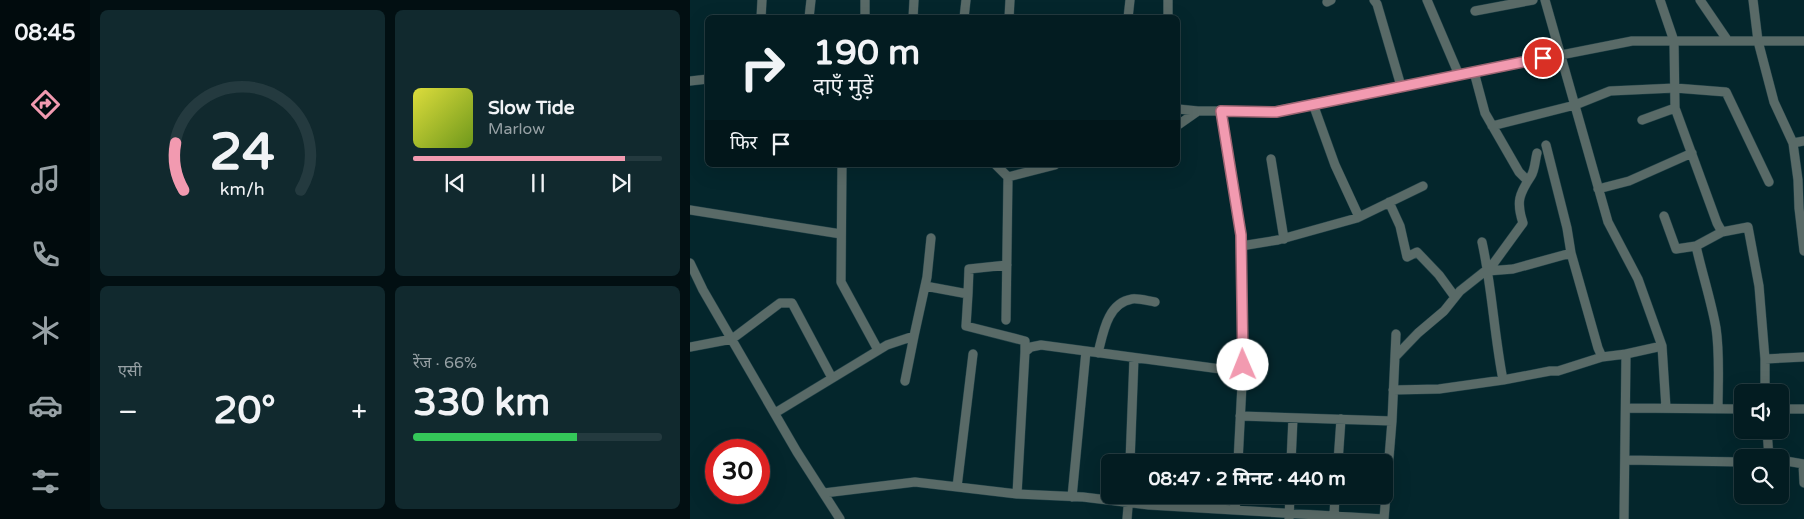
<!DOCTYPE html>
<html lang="hi">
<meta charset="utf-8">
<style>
:root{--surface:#031c21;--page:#11292e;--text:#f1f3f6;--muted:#97a1a5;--line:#243a3f;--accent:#f29ab0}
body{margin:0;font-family:"Varela Round","Noto Sans Devanagari",sans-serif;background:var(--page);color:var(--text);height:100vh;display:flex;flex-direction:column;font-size:19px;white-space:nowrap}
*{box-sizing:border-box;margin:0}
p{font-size:16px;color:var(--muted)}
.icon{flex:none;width:28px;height:28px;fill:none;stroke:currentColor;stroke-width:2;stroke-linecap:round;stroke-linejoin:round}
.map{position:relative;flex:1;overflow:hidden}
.drawer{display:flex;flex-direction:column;gap:10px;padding:10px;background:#020f12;width:600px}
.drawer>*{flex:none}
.guide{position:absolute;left:15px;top:15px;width:475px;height:152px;border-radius:8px;box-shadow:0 5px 20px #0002,0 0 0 1px var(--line);background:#031c21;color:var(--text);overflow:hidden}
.controls{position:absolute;left:1044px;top:384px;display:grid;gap:10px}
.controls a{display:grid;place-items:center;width:55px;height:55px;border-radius:8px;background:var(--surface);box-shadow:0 5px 20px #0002,0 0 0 1px var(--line);font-size:25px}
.speed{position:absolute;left:15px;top:439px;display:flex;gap:10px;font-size:25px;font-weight:700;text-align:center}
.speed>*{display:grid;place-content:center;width:65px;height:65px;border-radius:50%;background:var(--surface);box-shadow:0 5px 20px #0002,0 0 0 1px var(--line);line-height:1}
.speed .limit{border:8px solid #d22;background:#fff;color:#111}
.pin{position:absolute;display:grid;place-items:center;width:42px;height:42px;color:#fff;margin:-21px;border:2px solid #fff;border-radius:50%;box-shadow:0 1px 5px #0007}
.me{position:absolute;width:55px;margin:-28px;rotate:359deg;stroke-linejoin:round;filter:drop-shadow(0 0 4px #0008)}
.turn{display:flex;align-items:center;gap:18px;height:105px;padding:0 25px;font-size:22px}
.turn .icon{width:65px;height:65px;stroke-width:2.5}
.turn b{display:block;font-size:35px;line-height:42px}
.then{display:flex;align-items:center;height:48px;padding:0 25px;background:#0003;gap:10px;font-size:19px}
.big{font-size:38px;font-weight:700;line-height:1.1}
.drawer .card{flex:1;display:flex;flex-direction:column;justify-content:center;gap:8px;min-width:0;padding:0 18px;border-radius:8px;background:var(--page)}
.drawer .dial{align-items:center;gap:0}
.dial svg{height:130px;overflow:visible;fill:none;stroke:var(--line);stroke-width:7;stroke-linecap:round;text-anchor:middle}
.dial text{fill:var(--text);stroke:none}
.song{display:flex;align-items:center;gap:15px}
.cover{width:60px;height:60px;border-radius:8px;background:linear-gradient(135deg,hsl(60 70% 55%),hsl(80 70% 35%))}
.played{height:5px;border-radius:2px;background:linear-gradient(90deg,var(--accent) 85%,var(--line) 85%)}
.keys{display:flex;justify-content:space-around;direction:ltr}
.heat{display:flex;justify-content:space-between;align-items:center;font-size:28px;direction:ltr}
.charge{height:8px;border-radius:4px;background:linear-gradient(90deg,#34c759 66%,var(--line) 0)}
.drawer .tiles{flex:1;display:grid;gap:10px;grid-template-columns:repeat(2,1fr)}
.trip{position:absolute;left:411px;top:454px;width:292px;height:50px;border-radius:8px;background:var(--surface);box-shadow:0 5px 20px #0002,0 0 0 1px var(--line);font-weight:700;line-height:50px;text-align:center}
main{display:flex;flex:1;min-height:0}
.tab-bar{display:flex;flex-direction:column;width:90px;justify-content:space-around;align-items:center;background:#010b0d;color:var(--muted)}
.tab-bar .icon{width:35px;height:35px}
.tab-bar .active{color:var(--accent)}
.tab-bar b{font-size:22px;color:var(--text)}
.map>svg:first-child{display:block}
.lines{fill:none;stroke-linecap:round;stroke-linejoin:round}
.minor-casing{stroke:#214147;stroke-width:10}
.minor{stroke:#596a67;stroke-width:9}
.route-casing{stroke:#9d6472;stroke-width:12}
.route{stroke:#f29ab0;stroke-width:9}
</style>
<main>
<nav class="tab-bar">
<b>08:45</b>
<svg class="icon active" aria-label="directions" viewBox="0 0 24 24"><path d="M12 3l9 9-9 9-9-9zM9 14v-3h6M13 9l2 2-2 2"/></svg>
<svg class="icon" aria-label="music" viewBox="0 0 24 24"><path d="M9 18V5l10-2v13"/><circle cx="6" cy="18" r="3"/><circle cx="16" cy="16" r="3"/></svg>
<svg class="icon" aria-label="phone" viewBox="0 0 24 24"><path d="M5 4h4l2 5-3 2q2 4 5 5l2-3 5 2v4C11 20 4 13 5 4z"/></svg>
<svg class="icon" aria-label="climate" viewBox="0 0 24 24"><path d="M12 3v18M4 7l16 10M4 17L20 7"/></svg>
<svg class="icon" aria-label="car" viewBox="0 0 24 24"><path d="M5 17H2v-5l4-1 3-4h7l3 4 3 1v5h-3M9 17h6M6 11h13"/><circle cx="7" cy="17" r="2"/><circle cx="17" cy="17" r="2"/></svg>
<svg class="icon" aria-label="filters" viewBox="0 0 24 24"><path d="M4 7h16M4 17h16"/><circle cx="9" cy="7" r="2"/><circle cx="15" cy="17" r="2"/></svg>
</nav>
<section class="drawer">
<div class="tiles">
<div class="card dial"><svg viewBox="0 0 100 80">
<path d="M14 69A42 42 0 1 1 86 69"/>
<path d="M14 69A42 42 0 0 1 9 40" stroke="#f29ab0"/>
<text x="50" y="56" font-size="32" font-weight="700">24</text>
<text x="50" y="72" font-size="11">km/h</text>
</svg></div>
<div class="card">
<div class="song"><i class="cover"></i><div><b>Slow Tide</b><p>Marlow</p></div></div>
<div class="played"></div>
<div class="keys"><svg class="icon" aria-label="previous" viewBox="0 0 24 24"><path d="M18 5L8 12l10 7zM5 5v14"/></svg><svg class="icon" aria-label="pause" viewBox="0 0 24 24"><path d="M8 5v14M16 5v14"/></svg><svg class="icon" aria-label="next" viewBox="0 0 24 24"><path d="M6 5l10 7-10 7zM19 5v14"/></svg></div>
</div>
<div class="card"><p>एसी</p>
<div class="heat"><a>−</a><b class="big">20°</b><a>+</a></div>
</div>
<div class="card"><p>रेंज · 66%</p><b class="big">330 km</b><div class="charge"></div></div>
</div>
</section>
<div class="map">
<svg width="1114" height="519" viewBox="0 0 1114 519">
<rect width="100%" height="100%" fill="#04262c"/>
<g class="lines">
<g class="minor-casing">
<path id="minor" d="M175,0V18
M684,0L687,4L711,86
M737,0L769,75
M855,0L918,222L948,279L972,346L936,354L934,519
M970,0L984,41L985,108L1027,223L1032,232
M1010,0L1038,41
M1063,0L1068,41L1084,102L1103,143L1108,180L1109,208L1114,251
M637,2L641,0
M785,11L843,0
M71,18L72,0
M119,18L121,0
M223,18L224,0
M274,18L276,0
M319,18L320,0
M438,18L440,0
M478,18V0
M784,72L795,113L829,172L837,180
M0,81L18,79
M623,104L645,165L669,217
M488,109L508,111H586L942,41H1114
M531,111L551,235L553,365L548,462
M952,120L985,108
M488,125L508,111
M802,126L885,105L920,91L985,88L1036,92L1079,182
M1103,143L1114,141
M856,145L877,228L881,253L908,348L912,357
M581,159L594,239
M152,165L151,282L188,350
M306,165L318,177L316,320
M318,177L365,165
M908,189L939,181L1002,153
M699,202L710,226L717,257L727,252L749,275L765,297
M0,210L151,234
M974,216L986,249L1006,246L1032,232L1058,227L1069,286L1075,359V392
M792,242C802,287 804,334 813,380
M551,246L588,240L667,218L733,186
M1006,246C1012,273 1021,300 1026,328C1030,354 1028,382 1028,408
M0,263L13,290L107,452L150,519
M798,271L833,223C826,202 829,194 841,176C845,170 845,160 847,153
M235,286L278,294L276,326L335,341V352
M278,294L279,269L317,265
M972,346L976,408
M0,347L42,339L90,303H102L142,378
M408,353C413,334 417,303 442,299C448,298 458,301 465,302
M705,357L728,333L754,311L770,291L794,272L798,271L823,269L881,253
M1075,359L1114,357
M215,381L224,336
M703,390L749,389L813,380L860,371H868L912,357L936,354
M936,408L1052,409
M1090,409H1114
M85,413L197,345L224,336L237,277L241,238
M550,416L702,421
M1077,430L1079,458
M936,460L1052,462
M1090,460L1114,464
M440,462L444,358
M601,462L603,418
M648,462L651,419
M1113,464L1114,483
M267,487L283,354
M134,493L225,482L327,494L393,497L459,505L694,519
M327,494L335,352L341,347L351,345L553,372
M382,497L396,351
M545,509L546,495
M644,516L645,495
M437,519L439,495
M599,519L600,495
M694,519L702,421L706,334"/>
</g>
<use href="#minor" class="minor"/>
</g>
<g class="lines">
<g class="route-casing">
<path id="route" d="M553,365L551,235L531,111L586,112L853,58"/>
</g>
<use href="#route" class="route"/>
</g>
</svg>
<div class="controls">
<a><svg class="icon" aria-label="sound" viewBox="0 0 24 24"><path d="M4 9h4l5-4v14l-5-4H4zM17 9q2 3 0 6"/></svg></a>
<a><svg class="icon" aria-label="search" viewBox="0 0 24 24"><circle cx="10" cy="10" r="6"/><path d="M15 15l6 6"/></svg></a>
</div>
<div class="speed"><div class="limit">30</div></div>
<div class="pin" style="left:853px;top:58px;background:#d93025"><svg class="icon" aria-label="arrive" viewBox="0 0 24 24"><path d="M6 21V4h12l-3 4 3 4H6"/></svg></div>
<svg class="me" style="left:553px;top:365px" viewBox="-20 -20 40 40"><circle r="19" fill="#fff"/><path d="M0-13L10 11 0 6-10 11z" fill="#f29ab0"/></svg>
<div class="trip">08:47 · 2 मिनट · 440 m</div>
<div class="guide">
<div class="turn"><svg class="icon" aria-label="right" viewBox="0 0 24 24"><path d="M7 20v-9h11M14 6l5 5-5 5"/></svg><div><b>190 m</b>दाएँ मुड़ें</div></div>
<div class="then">फिर<svg class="icon" aria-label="arrive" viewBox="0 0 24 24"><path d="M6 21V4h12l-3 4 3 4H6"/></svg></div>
</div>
</div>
</main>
